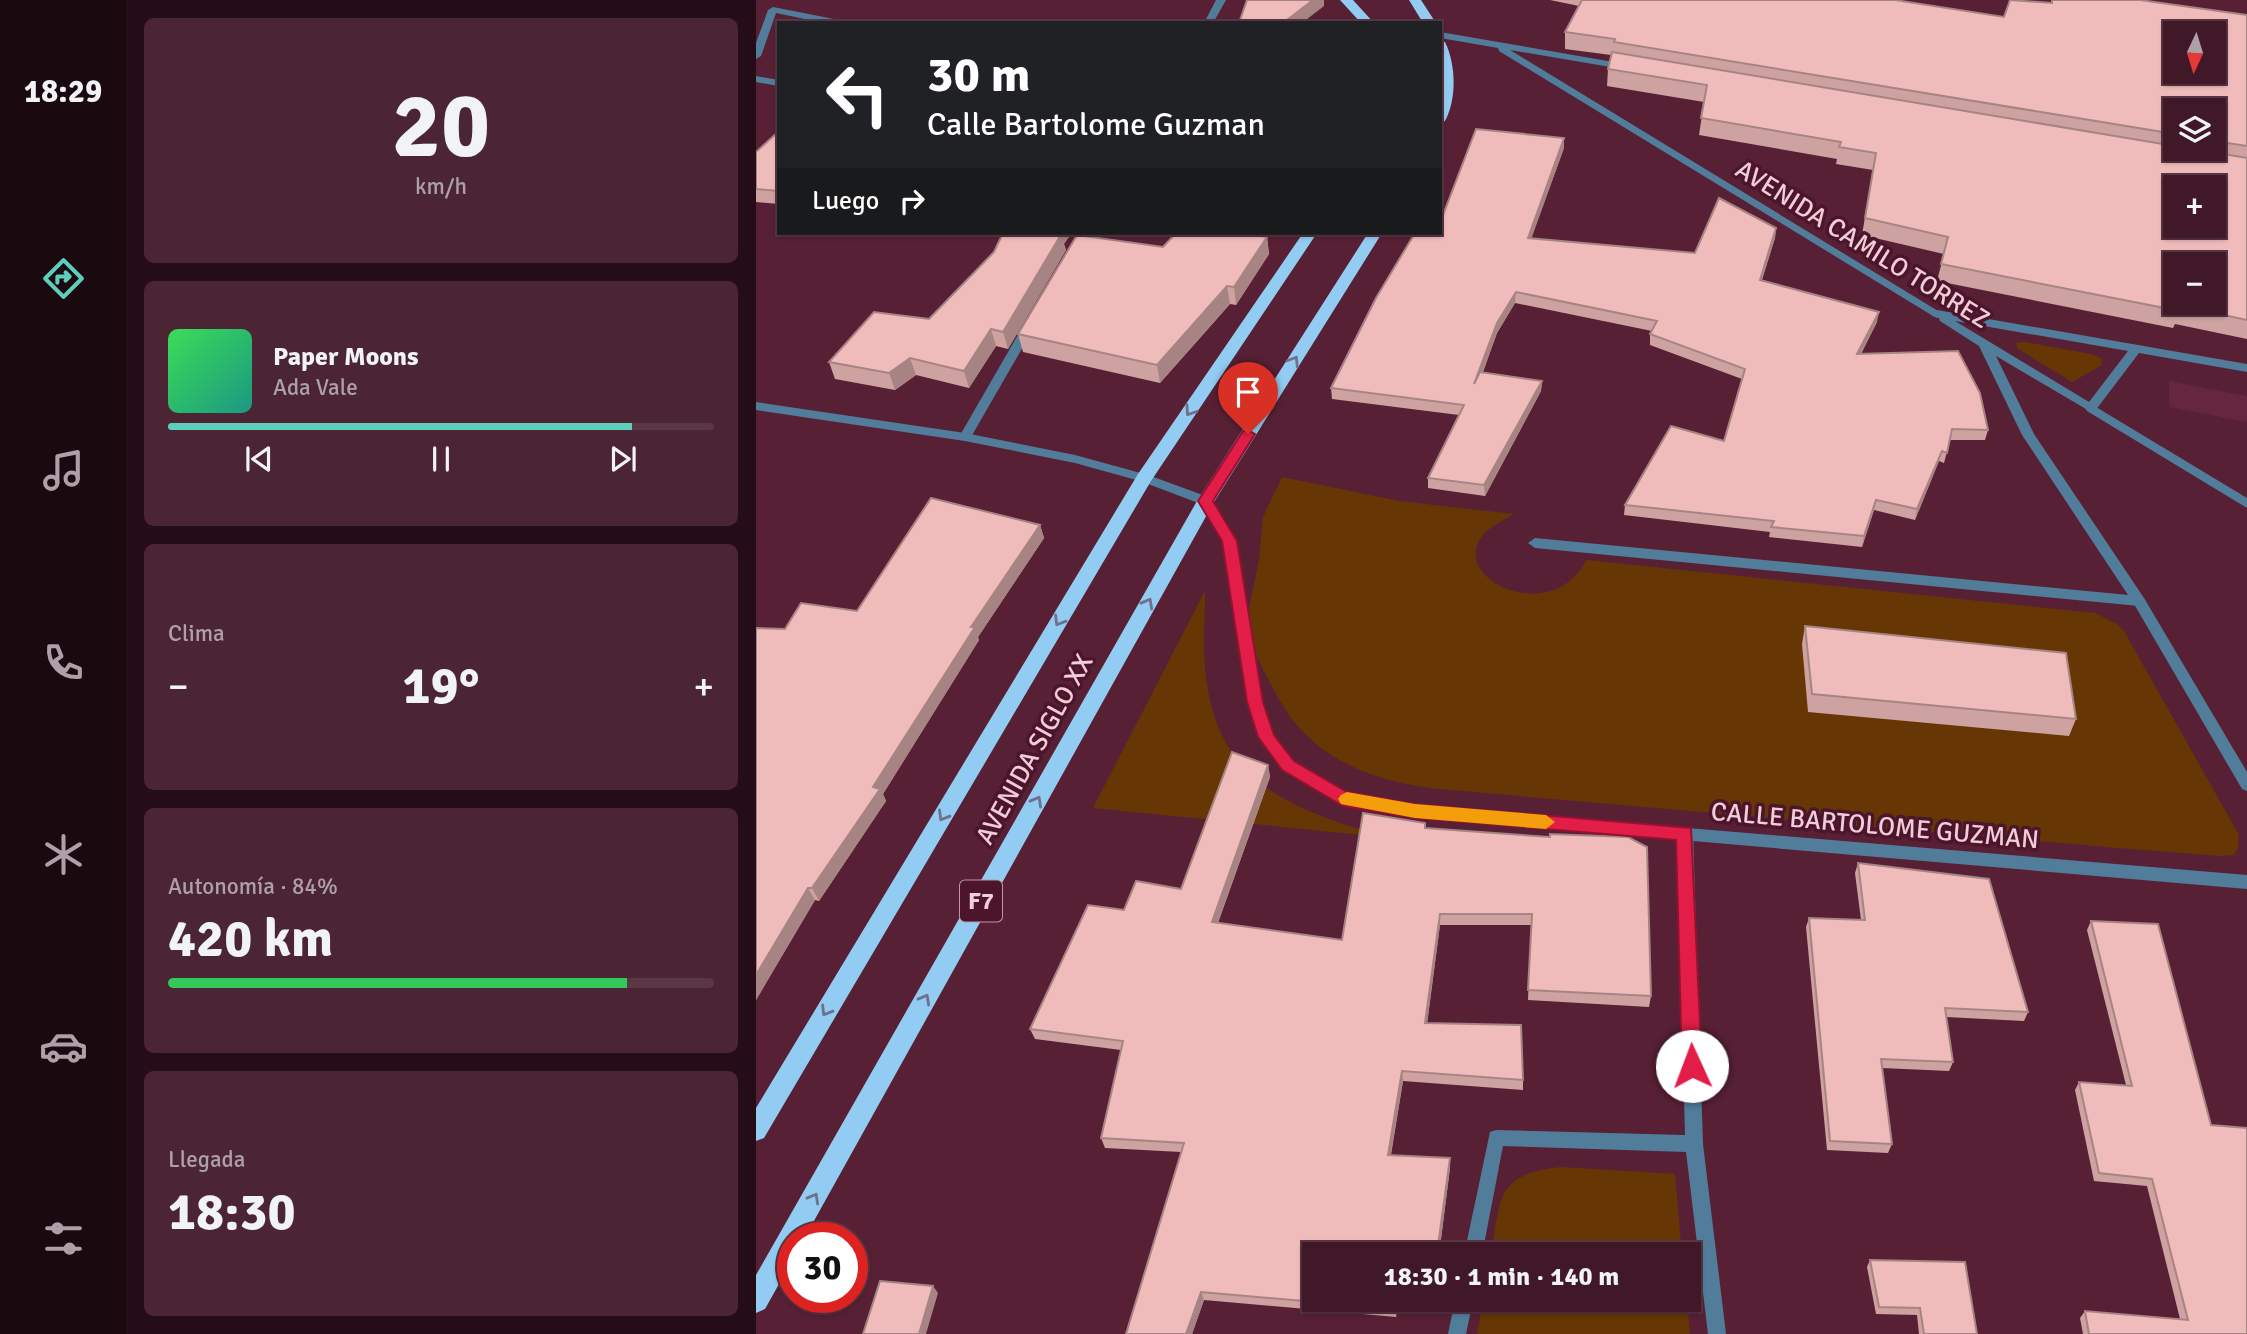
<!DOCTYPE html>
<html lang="es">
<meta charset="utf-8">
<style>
:root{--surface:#411828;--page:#4c2534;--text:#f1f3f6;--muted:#aea0a8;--line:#5a3745;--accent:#5dceb9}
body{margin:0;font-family:Signika,sans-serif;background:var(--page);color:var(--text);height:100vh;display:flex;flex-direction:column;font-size:26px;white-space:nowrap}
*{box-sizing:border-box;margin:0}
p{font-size:23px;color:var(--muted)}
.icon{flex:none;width:38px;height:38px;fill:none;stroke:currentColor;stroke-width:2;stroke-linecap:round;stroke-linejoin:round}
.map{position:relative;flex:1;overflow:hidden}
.sheet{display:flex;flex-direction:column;gap:18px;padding:18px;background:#240d16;width:630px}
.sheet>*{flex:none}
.banner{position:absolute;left:21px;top:21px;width:665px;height:214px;border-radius:0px;box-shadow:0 2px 5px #0004,0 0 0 2px var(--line);background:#202124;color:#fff;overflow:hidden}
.needle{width:46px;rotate:184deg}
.fabs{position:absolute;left:1407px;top:21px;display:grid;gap:14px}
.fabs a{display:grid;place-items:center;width:63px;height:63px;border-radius:0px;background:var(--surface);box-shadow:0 2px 5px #0004,0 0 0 2px var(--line);font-size:35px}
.speed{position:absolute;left:21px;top:1222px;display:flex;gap:14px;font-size:35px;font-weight:700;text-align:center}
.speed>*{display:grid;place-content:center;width:91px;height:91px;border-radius:50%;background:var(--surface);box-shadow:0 2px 5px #0004,0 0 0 2px var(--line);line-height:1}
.speed .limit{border:10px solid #d22;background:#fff;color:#111}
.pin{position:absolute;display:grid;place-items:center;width:60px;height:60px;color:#fff;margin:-72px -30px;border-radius:50% 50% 50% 0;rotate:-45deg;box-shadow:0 0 7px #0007}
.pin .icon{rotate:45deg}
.me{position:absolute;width:77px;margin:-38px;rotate:358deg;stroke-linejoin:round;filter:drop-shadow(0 0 5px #0008)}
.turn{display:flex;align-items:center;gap:24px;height:147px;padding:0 35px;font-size:32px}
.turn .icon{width:91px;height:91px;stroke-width:2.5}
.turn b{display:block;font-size:49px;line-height:60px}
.then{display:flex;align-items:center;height:66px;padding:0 35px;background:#0003;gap:14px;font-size:26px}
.big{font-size:52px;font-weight:700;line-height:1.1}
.sheet .card{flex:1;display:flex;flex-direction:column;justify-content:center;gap:10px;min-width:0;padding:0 24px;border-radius:10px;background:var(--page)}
.sheet .dial{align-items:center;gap:0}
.dial b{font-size:91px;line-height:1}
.song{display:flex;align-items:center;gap:21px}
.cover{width:84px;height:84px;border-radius:10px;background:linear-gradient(135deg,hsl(130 70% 55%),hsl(170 70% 35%))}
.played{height:7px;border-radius:4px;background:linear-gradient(90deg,var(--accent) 85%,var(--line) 85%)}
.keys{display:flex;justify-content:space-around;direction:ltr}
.heat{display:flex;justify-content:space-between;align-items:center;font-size:38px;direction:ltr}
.charge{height:10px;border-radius:5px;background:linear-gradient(90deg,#34c759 84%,var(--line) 0)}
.trip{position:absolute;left:546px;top:1242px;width:399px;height:70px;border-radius:0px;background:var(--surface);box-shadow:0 2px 5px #0004,0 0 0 2px var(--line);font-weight:700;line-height:70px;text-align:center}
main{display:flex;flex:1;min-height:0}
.dock{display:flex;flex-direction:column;width:126px;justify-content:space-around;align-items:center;background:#1a0a10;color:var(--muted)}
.dock .icon{width:49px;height:49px}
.dock .on{color:var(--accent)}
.dock b{font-size:32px;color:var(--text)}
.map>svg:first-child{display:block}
.built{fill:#65263e}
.green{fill:#663704}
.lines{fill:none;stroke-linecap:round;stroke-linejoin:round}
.service{fill:#517d9b;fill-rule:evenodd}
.minor{fill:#517d9b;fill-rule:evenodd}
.tertiary{fill:#517d9b;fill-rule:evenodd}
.trunk{fill:#92ccf2;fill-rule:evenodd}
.wall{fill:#cea2a1;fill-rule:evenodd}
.shaded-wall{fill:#a78483}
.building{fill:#efbcbb;stroke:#a78483;stroke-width:2;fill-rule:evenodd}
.oneway{stroke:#6f708e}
.route{fill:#e11d48;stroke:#92132f;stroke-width:2}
.slow{fill:#f59e0b}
.labels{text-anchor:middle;stroke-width:7;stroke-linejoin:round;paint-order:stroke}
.shield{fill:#4c152b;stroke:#c096a3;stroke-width:2}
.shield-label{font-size:24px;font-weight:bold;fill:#f1cdd7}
.street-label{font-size:26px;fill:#f1cdd7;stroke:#4c152b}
</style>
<main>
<nav class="dock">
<b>18:29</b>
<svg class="icon on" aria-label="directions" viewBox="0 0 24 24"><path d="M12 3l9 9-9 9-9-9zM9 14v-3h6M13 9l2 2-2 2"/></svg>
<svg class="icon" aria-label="music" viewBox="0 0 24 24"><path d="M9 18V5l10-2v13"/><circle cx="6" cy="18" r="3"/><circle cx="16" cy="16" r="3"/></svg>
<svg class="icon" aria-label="phone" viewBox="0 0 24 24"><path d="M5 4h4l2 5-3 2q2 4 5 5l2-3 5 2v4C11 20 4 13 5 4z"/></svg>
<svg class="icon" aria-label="climate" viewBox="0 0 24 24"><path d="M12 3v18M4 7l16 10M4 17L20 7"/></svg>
<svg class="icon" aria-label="car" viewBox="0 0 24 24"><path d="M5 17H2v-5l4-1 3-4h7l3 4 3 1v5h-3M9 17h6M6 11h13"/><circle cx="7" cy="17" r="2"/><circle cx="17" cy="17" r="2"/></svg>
<svg class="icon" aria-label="filters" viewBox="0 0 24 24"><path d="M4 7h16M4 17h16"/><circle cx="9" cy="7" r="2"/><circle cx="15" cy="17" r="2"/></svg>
</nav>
<section class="sheet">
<div class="card dial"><b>20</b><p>km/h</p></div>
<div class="card">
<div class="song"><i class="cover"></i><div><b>Paper Moons</b><p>Ada Vale</p></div></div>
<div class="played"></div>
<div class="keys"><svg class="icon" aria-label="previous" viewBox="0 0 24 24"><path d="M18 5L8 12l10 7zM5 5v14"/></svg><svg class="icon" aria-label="pause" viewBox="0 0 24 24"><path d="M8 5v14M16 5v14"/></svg><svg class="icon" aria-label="next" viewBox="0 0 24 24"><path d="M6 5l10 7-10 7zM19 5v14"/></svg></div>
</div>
<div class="card"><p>Clima</p>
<div class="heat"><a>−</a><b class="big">19°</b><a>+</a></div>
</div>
<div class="card"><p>Autonomía · 84%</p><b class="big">420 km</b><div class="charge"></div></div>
<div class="card"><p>Llegada</p><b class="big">18:30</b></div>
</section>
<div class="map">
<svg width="1491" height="1334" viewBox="0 0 1491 1334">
<rect width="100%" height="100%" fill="#572035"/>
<path class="built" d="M1413,381L1491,396V422L1413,407Z"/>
<path class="green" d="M1269,342L1335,354L1345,358L1346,365L1316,382L1262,349L1260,343Z
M526,477L643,501L758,514C748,520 734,526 727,535C691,579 797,628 830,560L1339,613L1361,624L1368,631L1483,835L1482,847L1478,855L1465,856L1362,848L683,789C627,783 571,765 536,719C519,697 503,659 488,633L503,560L507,517Z
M449,591C449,619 446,649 450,677C463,785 537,809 628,837L337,808Z
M805,1167L919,1174L926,1255H735C745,1198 739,1174 805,1167Z
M727,1300H931L934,1334H721Z"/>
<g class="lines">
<path class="service" d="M460,0H470L457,23H448Z
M17,7L83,20L87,23H68L20,13L5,56L0,59V43L12,10Z
M0,76L23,80V86L0,82Z
M273,322L279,326L215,437L213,440H205L203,437L267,326Z"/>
<path class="minor" d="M684,32L875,65V69L872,70L754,50L1187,314L1181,318L1177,316L743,51L742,48L684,38Z
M1335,404L1491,498V508L1331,411L1329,408L1331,405Z
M779,538L1383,596L1390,601L1383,606L779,548L772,543Z
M929,827L934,829L937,833L947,1144L970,1334H952L930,1152L747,1146L726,1255H708L734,1132L740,1130L929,1135L921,833L924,829Z
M699,1300H717L710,1334H692Z"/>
<path class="tertiary" d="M1181,310L1491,364V372L1383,353L1339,411L1335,412L1240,356L1278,434L1388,598L1491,772V791L1486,789L1378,604L1266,435L1223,346L1184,321L1183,318L1177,316L1175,314ZM1199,321L1372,351L1333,402Z
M0,402L209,433L319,455L392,475L455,498L481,541L506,702L518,735L537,762L590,793L659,805L1491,875V889L659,817L582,803L527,770L506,741L492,702L467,541L445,504L384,481L319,463L209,441L0,410Z"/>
<path class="trunk" d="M584,0H597L618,23H605Z
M653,0H665L680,23H667Z
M684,41L689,42C700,64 701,99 689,121L684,122Z
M547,233H561L395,481L8,1138L0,1141V1108L382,474Z
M612,233H626L458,502L49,1237H37V1259L9,1309L0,1313V1275L441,501Z"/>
</g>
<path class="wall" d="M794,0H1139L1248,17L1295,2V0H1384L1491,15V339L1419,324L1417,328L1181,281L1188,254L1106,235L1117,170L1080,164L1081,159L943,135L948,102L851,86L852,69L855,55L809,49V32L823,6ZM1419,110H1458V149H1419Z
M23,131V204L0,202V152Z
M808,148L775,238L939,253L1020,228L1019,238L1006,280L1121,322L1105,354L1232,430L1229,440H1194L1188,463L1183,461L1159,520L1118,510L1106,547L1013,537L1014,532L868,515L869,505L968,441L986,379L894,345V334L896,331L759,303L741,333L727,372L786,381L785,391L729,496L672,488V478L703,415L576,399L575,388L684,233Z
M511,237L513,254L480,305L474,304L404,383L267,352L262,334L407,247Z
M308,244L310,250L252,349L240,346L213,388L160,375L139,390L79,379L73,362L173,319Z
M284,525L288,538L222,637L223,640L127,794L130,801L63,901L59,900L0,1000V628L29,629L101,611Z
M1049,626L1320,719L1313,736L1052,712L1046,644Z
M512,765L514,777L462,923L586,940L670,828L895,996L893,1007L772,1000L775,925H684L671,1023L767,1080V1090L647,1081L635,1155L694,1158V1168L683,1255H558V1300H642L640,1317L448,1300L436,1334L425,1152L349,1148L345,1138L365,1050L279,1039L274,1029L368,910L425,889Z
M1102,863L1272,1012L1268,1021L1190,1017L1197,1062L1193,1071L1126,1068L1136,1144L1132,1153L1071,1150L1050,927L1053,918L1105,920L1099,873Z
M1335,921L1491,1334H1327L1324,1318L1329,1311L1424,1319L1391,1186L1338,1181L1319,1090L1323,1082L1370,1085L1331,930Z
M1114,1260L1221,1334H1163L1161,1315L1120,1314L1111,1267Z"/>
<path class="shaded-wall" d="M557,0H568V6L546,23H527Z
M808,138V148L772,248V238Z
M1020,228L1019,238L1002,290L1004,280Z
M301,233H316L308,244L310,250L252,349L247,332Z
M511,237L513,254L480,305L478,287Z
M471,286L474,304L404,383L401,365Z
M760,292L759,303L741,333L718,394V384L741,323Z
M1123,312L1121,322L1099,364L1101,354Z
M235,329L240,346L213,388L208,371Z
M154,358L160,375L139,390L133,373Z
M786,381L785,391L729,496L728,485Z
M1186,451L1183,461L1159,520L1161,509Z
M1120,500L1118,510L1106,547L1108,536Z
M284,525L288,538L222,637L223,640L127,794L130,801L63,901L56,888L215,627Z
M512,765L514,777L458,933L456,922Z
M52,888L59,900L0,1000V975Z
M684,914V925L670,1033L669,1023Z
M646,1071L647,1081L633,1165L632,1155Z
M694,1158V1168L683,1255H681Z
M177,1286L182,1293L170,1334H163Z
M445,1292L448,1300L436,1334H430Z
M640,1300H642L640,1317L639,1309Z"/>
<path class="building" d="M491,0H557L527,23H483Z
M826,0H1139L1248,17L1254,0L1296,3V0H1384L1491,15V146L1458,141V110H1419V134L858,42L859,39L809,32ZM1419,33H1458V72H1419Z
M856,52L1419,146V149H1438L1491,158V320L1425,306L1424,311L1185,264L1192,237L1109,218L1120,153L1083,147L1085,142L945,118L951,85L852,69ZM1419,187H1458V226H1419ZM1419,264H1458V303H1419Z
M720,129L808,138L772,238L939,253L963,198L1020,228L1004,280L1123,312L1101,354L1202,351L1224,393L1232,430L1196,429L1191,453L1186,451L1161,509L1120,500L1108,536L1015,527L1018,521L869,505L915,426L968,441L989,369L894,334L901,321L760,292L741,323L718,384L724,372L786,381L728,485L672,478L708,405L575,388L620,298L659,233H684V223Z
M23,131V191L0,189V152Z
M247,233H306L247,332L235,329L208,371L154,358L133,373L73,362L118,312L173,319L238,252Z
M420,233H487L511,237L478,287L471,286L401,365L262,334L321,235L407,247Z
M175,498L284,525L215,627H219L117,787L124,789L56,888H52L0,975V628L29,629L45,603L101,611Z
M1049,626L1310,653L1320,719L1056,694Z
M476,752L512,765L456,922L586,940L607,813L669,823V828L794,837V834L872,837L891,847L895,996L772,990L776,914H684L669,1023L765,1025L767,1080L646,1071L632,1155L694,1158L681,1253L645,1252V1255H558V1300H640L639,1309L445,1292L430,1334H370L428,1143L345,1138L367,1041L274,1029L332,905L368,910L380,881L425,889Z
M1102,863L1233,879L1272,1012L1189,1008L1197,1062L1125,1059L1136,1144L1074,1141L1053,918L1109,920Z
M1335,921L1402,924L1455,1125L1491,1128V1334H1333L1329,1311L1432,1320L1396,1179L1343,1173L1323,1082L1376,1086Z
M1114,1260L1209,1262L1221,1334H1168L1164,1308L1123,1307Z
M124,1281L177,1286L163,1334H107Z"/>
<defs><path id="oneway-chevron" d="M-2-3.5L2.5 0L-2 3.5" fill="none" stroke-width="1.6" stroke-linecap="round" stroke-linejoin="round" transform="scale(1.75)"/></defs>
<g class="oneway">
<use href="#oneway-chevron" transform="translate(538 361) rotate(-58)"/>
<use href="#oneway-chevron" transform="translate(434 411) rotate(124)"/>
<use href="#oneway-chevron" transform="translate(392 603) rotate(-61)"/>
<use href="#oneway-chevron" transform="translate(303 621) rotate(121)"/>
<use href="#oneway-chevron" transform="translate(281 801) rotate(-61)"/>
<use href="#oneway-chevron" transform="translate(187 816) rotate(121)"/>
<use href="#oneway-chevron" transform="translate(169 999) rotate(-61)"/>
<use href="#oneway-chevron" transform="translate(70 1011) rotate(121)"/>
<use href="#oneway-chevron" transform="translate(58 1198) rotate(-61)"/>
</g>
<path class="route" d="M492,430L499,434L457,501L481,541L507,702L518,735L538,761L591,792L659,804L935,828L946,1066L943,1072L936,1075L929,1072L926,1066L920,840L659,818L587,806L526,770L502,737L491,702L466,541L442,501L487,431Z"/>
<path class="slow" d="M591,792L659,804L790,815L799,822L790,829L659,818L585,804L582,799L585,795Z"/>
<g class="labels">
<rect class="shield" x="204" y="880.5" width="42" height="41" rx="5"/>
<g class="shield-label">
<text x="225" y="909">F7</text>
</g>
<g class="street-label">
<text transform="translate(1107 244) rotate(32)" y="9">AVENIDA CAMILO TORREZ</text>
<text transform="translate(278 749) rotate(-61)" y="9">AVENIDA SIGLO XX</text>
<text transform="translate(1119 825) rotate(5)" y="9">CALLE BARTOLOME GUZMAN</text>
</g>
</g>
</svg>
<div class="fabs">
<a><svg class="needle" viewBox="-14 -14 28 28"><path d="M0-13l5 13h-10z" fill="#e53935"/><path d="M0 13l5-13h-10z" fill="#aea0a8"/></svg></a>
<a><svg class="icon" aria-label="layers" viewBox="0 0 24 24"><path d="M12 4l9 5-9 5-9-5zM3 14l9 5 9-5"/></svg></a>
<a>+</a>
<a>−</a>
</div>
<div class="speed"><div class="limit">30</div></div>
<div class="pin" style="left:492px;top:434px;background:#d93025"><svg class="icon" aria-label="arrive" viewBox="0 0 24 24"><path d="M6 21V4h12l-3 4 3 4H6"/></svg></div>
<svg class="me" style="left:936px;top:1066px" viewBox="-20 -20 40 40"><circle r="19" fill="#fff"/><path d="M0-13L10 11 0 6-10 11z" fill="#e11d48"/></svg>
<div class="trip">18:30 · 1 min · 140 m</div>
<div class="banner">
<div class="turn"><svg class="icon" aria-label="left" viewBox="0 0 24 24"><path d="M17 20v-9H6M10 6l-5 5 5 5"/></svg><div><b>30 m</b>Calle Bartolome Guzman</div></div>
<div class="then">Luego<svg class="icon" aria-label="right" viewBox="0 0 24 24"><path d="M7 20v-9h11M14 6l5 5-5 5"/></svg></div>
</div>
</div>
</main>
